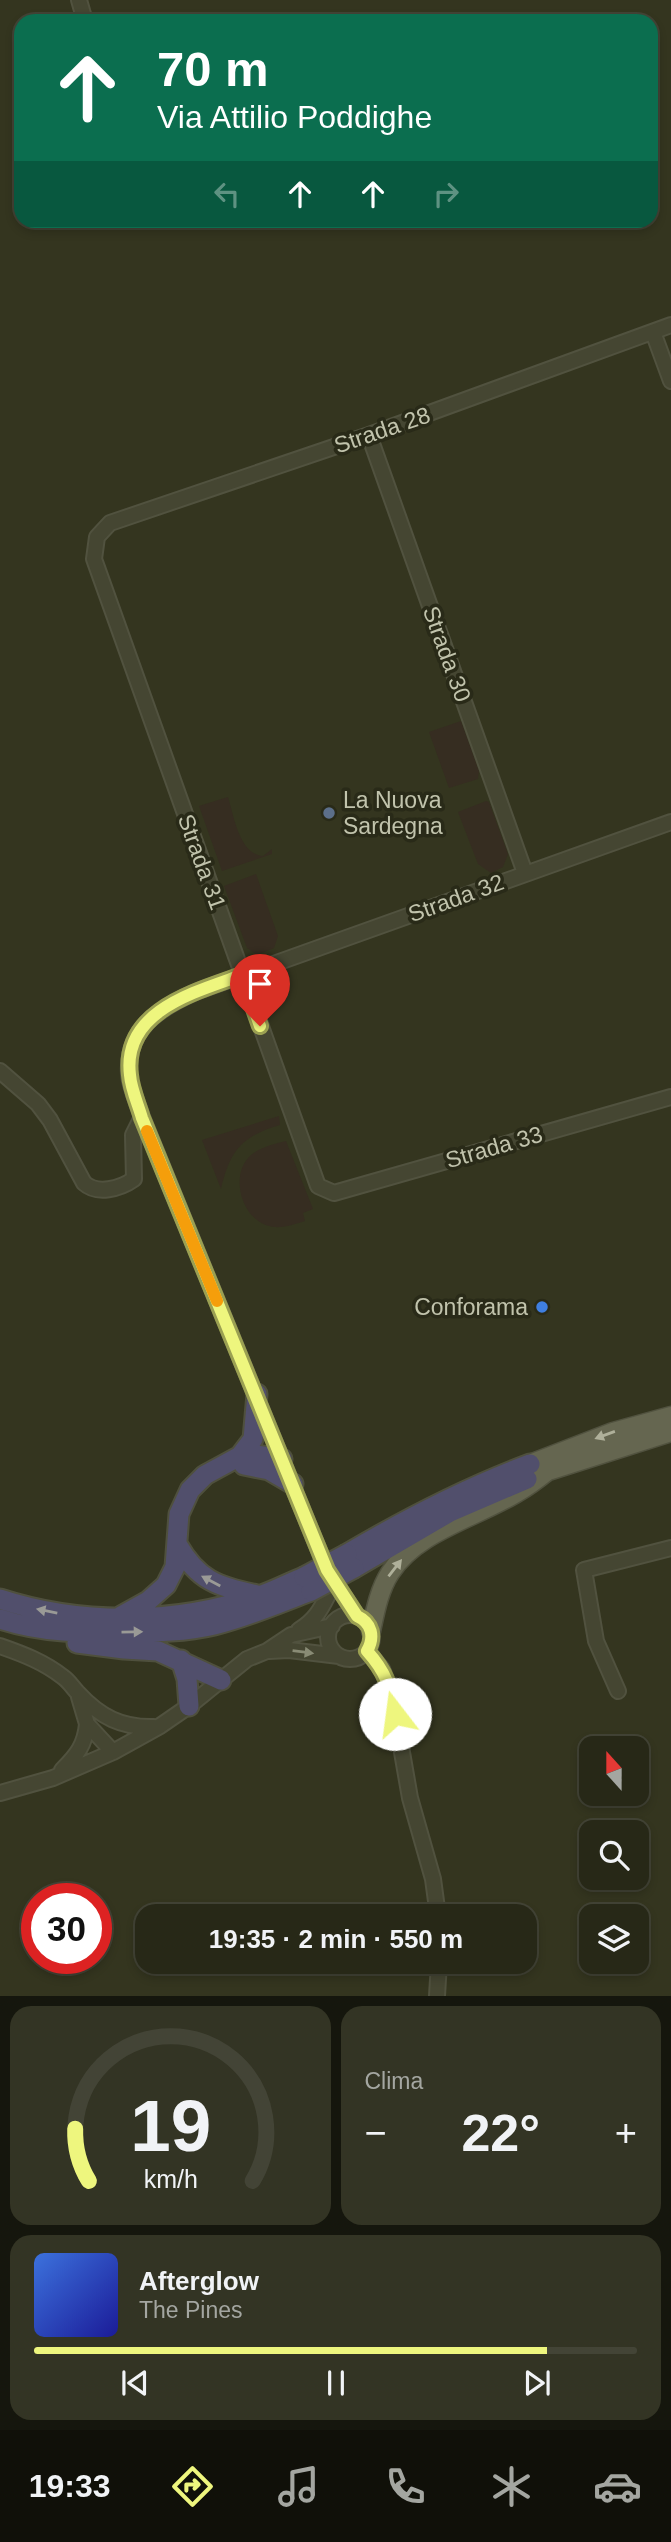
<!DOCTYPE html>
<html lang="it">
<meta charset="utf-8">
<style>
:root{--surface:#272817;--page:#333424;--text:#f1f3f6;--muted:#a4a6a1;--line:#434436;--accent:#eef67e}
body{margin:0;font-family:Helvetica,sans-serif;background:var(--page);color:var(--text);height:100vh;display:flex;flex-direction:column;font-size:26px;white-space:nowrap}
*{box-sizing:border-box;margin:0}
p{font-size:23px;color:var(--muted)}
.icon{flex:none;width:38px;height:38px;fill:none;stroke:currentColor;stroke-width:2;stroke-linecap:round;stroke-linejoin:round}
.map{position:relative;height:1996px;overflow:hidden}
.side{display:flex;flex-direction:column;gap:10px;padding:10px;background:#15160d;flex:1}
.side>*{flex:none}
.banner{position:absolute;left:14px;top:14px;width:644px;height:214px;border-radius:21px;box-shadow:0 4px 10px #0003,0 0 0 2px var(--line);background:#0b6e4f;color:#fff;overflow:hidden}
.needle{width:46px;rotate:339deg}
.tools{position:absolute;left:579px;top:1736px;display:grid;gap:14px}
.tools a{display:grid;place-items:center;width:70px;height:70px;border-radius:14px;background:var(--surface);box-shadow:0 4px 10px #0003,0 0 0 2px var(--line);font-size:35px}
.speed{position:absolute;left:21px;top:1883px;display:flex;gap:14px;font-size:35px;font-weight:700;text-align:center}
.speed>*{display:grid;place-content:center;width:91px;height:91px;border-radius:50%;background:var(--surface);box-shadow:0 4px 10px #0003,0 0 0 2px var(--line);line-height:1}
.speed .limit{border:10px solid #d22;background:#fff;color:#111}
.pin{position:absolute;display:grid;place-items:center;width:60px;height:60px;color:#fff;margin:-72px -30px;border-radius:50% 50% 50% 0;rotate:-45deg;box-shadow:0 0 7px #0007}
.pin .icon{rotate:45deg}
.me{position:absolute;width:77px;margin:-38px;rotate:345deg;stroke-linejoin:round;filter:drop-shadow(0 0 5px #0008)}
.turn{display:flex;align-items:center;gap:24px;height:147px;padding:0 28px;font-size:32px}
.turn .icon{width:91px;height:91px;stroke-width:2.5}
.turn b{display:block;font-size:49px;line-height:60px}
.lanes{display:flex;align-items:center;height:66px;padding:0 28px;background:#0003;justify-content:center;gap:35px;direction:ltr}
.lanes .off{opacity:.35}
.big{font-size:52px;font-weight:700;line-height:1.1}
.side .widget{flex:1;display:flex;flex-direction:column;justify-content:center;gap:10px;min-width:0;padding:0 24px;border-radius:21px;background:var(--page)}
.side .dial{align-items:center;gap:0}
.dial svg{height:182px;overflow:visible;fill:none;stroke:var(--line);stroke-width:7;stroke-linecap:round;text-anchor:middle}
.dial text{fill:var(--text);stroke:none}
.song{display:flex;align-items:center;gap:21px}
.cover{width:84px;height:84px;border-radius:10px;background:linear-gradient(135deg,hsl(220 70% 55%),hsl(240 70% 35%))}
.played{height:7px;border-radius:4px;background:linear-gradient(90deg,var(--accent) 85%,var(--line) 85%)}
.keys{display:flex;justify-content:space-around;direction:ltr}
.heat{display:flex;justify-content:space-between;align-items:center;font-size:38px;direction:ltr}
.side .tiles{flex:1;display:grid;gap:10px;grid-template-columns:1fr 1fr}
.widget:last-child{grid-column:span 2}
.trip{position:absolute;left:135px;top:1904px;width:402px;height:70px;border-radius:21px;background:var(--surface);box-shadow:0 4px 10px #0003,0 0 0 2px var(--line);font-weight:700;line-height:70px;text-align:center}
.tabs{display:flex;height:112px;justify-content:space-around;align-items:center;background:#101009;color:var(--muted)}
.tabs .icon{width:49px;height:49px}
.tabs .active{color:var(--accent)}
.tabs b{font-size:32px;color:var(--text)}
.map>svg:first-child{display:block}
.green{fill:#362d21}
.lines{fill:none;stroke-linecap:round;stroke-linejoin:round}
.minor-casing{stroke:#51523f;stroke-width:18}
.major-casing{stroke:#51523f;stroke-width:21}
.highway-casing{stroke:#4f503d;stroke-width:23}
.minor{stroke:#454632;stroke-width:14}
.major{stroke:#656650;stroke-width:18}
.highway{stroke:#514f6c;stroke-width:19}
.highway-bridge-casing{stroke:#4f503d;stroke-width:23;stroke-linecap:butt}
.highway-bridge{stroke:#514f6c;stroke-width:19}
.oneway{fill:#afb09a}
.oneway2{fill:#9a9a96}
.oneway3{fill:#898b75}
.route-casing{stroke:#9ba052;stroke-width:18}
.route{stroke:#eef67e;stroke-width:12}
.slow{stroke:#f59e0b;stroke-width:12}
.service-dot{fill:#5c6f8a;stroke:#292a18;stroke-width:2.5}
.shop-dot{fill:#3f7fe0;stroke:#292a18;stroke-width:2.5}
.labels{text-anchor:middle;stroke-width:7;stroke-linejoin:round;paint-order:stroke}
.street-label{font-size:23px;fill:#c1c3ac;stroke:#292a18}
.poi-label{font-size:23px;fill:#c1c3ac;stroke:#292a18;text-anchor:start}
</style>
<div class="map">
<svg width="671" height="1996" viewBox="0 0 671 1996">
<rect width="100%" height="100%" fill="#34351f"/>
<path class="green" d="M461,721L479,771L478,779L449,788L429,732Z
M228,797C234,816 239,854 263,856L272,849V854L222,871L199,806Z
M486,801L489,802L508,854L503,867L491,873L478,864L458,812Z
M256,874L278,936L274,948L257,955L247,948L224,886Z
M279,1116L280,1125C242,1136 230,1150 221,1189L202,1140Z
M286,1141L313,1209L303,1213L305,1221C296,1224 284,1228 274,1227C242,1224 228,1175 251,1155C261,1147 274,1144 286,1141Z"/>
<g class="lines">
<g class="minor-casing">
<path id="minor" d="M79,0L85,21
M671,325L369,435L110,523L97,537L94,559L318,1186L334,1193L671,1097
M653,332L671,381
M369,435L525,873
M0,1071L38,1104L50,1120L84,1183C97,1195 120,1189 134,1179L133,1135L142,1117
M328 1637a22 22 0 1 1 44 0a22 22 0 1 1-44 0Z
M357,1616L327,1570L142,1117C138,1104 130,1088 129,1074C126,1028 161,1007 198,991L671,822
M299,1630C314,1621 320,1611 328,1595
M0,1646C23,1654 44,1662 63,1677C69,1681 73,1688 78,1693C100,1717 122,1728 154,1727
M269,1651L289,1650L339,1656
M367,1651L382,1669L392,1695L410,1798L433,1879L438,1916
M618,1691L596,1641L584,1570L671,1548
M79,1697L87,1724L113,1752
M62,1770C77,1755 85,1745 87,1724
M0,1793L53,1778L113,1752L160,1726L189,1706L247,1659L267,1651L291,1635L332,1626
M437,1996L439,1962"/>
</g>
<g class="major-casing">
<path id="major" d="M530,1464L613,1432L671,1416
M539,1474L671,1432
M371,1631C375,1612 379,1590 390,1573C417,1531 476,1518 518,1492C529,1486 539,1478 549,1470"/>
</g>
<g class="highway-casing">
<path id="highway" d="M240,1456L253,1439L257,1394
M244,1465L269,1470L293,1484
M177,1544C198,1581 217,1586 257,1595
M347,1554C406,1519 466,1488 530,1464
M354,1568L450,1512L527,1479
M0,1599C83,1626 177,1624 259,1596C274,1591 289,1583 304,1577
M121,1616L148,1601L166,1585L175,1567L179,1514L190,1490L205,1475L240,1456L250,1454L282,1459
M0,1619C42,1633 84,1633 128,1632C157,1632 185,1632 214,1625C247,1617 279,1603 311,1591
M77,1643L124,1649L158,1651L221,1680
M181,1660L187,1679L189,1706"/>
</g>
<use href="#minor" class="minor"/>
<use href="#major" class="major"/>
<use href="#highway" class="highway"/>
<g class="highway-bridge-casing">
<path id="highway-bridge" d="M304,1577L347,1554
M311,1591L354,1568"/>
</g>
<use href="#highway-bridge" class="highway-bridge"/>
</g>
<defs><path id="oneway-solid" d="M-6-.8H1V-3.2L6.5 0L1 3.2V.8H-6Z" transform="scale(1.75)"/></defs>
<g class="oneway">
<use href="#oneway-solid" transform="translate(605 1435) rotate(160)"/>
<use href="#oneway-solid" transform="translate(395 1568) rotate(-52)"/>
</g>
<g class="oneway2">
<use href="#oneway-solid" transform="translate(211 1581) rotate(-152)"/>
<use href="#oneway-solid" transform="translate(47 1611) rotate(-169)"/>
<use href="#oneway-solid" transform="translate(132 1632) rotate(-1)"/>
</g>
<use class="oneway3" href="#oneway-solid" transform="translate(303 1652) rotate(7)"/>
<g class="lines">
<g class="route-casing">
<path id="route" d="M260,1026L242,975C195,992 122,1011 130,1075C131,1089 138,1104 142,1118L327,1570L357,1616C372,1623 375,1637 367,1651C386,1672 390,1686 395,1714"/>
</g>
<use href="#route" class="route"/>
<path class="slow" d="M147,1131L217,1301"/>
</g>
<circle class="service-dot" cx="329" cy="813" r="7"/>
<circle class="shop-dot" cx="542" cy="1307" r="7"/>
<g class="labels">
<g class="street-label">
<text transform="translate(382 430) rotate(-19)" y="8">Strada 28</text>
<text transform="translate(447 654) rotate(70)" y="8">Strada 30</text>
<text transform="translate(202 862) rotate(70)" y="8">Strada 31</text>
<text transform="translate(456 898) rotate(-20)" y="8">Strada 32</text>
<text transform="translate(494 1147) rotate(-16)" y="8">Strada 33</text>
</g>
<g class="poi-label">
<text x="343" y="808">La Nuova<tspan x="343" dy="26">Sardegna</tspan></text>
<text x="528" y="1315" text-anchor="end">Conforama</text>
</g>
</g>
</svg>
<div class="tools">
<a><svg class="needle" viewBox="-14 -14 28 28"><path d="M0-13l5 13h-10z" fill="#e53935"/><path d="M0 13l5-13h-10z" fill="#a4a6a1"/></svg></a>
<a><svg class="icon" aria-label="search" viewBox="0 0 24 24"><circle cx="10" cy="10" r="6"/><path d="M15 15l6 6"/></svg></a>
<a><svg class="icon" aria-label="layers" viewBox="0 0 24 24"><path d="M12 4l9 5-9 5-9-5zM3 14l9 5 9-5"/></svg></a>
</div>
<div class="speed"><div class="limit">30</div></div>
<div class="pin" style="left:260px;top:1026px;background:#d93025"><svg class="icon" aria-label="arrive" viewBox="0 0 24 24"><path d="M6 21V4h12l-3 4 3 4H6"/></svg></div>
<svg class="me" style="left:395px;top:1714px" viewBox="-20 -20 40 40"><circle r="19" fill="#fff"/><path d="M0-13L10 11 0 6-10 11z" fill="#eef67e"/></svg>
<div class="trip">19:35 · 2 min · 550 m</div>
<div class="banner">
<div class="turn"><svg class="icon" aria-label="ahead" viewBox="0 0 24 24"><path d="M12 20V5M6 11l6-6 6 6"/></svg><div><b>70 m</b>Via Attilio Poddighe</div></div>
<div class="lanes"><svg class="icon off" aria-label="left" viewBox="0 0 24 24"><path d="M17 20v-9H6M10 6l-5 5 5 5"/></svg><svg class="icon" aria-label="ahead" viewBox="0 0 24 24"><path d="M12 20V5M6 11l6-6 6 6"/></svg><svg class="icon" aria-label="ahead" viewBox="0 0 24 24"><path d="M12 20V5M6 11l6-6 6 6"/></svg><svg class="icon off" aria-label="right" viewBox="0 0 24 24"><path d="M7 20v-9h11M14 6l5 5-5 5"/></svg></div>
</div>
</div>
<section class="side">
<div class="tiles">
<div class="widget dial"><svg viewBox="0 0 100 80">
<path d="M14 69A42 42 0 1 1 86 69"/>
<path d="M14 69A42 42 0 0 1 8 46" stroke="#eef67e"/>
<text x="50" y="56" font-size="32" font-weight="700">19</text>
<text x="50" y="72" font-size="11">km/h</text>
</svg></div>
<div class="widget"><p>Clima</p>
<div class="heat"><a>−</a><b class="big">22°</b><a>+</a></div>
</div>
<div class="widget">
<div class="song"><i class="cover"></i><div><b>Afterglow</b><p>The Pines</p></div></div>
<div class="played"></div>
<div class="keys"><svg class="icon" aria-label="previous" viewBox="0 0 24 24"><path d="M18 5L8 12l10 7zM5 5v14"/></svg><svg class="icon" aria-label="pause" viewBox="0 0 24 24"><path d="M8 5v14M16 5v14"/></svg><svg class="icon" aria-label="next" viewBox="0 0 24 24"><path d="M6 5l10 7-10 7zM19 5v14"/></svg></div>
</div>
</div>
</section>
<nav class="tabs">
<b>19:33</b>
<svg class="icon active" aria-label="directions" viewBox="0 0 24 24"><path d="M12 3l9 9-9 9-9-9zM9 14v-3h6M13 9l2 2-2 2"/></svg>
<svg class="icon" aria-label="music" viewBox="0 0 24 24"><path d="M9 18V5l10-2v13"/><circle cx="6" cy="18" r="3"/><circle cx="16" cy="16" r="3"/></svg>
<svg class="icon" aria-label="phone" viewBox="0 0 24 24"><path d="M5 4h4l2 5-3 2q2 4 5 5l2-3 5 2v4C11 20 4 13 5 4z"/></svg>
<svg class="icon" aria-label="climate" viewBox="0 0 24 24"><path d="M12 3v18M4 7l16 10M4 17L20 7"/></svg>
<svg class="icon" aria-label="car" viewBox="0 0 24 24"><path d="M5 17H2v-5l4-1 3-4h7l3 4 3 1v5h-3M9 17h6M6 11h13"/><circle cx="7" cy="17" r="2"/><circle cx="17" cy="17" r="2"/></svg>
</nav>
